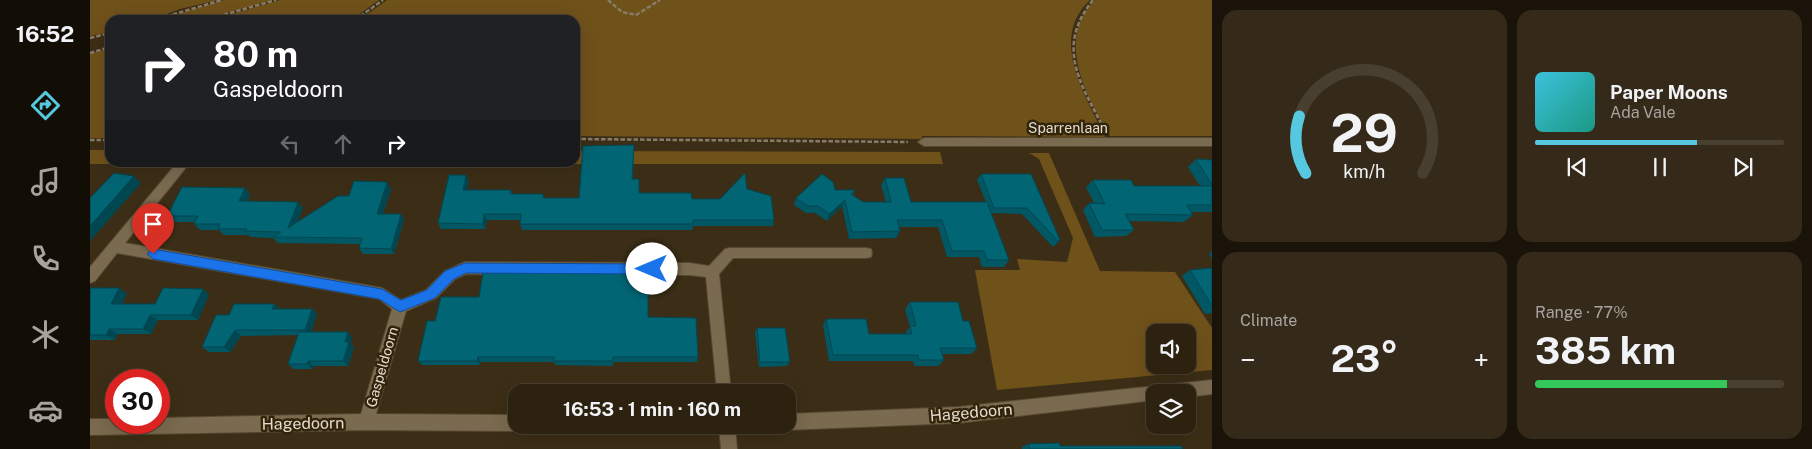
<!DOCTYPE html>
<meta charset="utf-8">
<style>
:root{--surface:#2d2210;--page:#352a19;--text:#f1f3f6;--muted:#a7a49f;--line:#483f30;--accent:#56c9e0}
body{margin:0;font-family:"Public Sans",sans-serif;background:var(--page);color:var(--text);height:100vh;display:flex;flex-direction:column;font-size:19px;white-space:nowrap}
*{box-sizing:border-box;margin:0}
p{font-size:16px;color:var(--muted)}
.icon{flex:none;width:28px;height:28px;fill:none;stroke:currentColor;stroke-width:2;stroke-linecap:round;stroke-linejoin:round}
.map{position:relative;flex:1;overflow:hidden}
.side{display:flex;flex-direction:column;gap:10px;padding:10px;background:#191309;width:600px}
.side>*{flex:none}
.guide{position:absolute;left:15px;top:15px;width:475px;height:152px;border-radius:15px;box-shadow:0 5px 20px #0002,0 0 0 1px var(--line);background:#202124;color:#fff;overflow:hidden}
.tools{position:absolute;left:1056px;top:324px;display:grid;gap:10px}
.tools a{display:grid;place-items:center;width:50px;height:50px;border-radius:10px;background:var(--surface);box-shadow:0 5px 20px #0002,0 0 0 1px var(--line);font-size:25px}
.speed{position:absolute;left:15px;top:369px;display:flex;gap:10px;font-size:25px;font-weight:700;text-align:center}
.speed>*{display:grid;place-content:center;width:65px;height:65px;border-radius:50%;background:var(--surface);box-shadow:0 5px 20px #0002,0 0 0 1px var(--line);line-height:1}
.speed .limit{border:8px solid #d22;background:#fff;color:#111}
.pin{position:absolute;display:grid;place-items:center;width:42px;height:42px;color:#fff;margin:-51px -21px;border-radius:50% 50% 50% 0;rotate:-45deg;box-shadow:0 0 5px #0007}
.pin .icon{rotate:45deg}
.me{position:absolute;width:55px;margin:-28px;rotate:270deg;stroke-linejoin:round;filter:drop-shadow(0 0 4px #0008)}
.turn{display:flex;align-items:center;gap:18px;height:105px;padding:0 25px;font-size:22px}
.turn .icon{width:65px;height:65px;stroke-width:2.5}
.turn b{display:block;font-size:35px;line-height:42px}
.lanes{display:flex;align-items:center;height:48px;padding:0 25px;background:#0003;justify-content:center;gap:25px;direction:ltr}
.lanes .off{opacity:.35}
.big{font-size:38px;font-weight:700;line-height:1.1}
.side .widget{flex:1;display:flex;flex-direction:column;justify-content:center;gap:8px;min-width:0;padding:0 18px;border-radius:15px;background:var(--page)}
.side .dial{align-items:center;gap:0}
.dial svg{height:130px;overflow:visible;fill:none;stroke:var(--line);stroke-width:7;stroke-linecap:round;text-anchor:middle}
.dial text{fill:var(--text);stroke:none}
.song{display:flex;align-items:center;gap:15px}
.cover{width:60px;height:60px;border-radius:8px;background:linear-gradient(135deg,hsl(190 70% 55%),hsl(170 70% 35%))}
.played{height:5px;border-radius:2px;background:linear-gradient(90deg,var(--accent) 65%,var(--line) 65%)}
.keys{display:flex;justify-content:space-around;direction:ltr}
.heat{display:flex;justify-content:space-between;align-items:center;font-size:28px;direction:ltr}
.charge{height:8px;border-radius:4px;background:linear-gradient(90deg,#34c759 77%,var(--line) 0)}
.side .tiles{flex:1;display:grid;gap:10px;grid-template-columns:repeat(2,1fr)}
.trip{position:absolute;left:418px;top:384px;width:288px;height:50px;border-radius:15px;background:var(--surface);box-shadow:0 5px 20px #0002,0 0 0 1px var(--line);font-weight:700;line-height:50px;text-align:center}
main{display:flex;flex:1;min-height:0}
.dock{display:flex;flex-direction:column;width:90px;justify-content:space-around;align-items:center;background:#120e06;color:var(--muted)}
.dock .icon{width:35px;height:35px}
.dock .on{color:var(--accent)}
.dock b{font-size:22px;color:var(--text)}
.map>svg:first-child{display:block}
.forest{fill:#6f511a;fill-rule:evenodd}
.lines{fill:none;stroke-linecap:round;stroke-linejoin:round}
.minor-casing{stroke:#574a33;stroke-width:2}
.path{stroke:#887c68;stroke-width:2.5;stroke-dasharray:4.5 2;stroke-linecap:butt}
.minor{fill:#7a6a4f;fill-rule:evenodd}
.wall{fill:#025764}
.shaded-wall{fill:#014751}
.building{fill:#026574;stroke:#014751}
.route{fill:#1a73e8;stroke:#114b97}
.labels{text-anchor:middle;stroke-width:5;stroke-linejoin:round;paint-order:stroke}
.street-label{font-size:14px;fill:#e4dbcc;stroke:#32240b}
.near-street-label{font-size:16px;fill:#e4dbcc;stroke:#32240b}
</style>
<main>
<nav class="dock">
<b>16:52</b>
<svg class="icon on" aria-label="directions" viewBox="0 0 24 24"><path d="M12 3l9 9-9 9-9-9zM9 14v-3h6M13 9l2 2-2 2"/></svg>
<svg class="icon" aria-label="music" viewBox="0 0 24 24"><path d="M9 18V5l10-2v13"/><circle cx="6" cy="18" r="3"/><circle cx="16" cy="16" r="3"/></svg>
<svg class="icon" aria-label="phone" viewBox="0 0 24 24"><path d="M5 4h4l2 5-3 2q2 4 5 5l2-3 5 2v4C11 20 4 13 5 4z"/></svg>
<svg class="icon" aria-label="climate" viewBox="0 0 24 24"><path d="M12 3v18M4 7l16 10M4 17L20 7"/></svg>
<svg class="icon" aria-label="car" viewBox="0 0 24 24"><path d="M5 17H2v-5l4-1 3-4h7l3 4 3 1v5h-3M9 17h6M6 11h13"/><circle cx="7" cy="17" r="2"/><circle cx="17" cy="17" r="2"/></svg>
</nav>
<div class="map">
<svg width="1122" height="449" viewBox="0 0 1122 449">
<rect width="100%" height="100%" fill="#3c2e16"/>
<path class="forest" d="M0,0H128L90,9L60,20H20V32L0,36Z
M134,0H183L111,20H68Z
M190,0H289L261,20H121Z
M297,0H1000C958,39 996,96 1015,137L832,136V139L485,136V20H269Z
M1005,0H1122V136H1020C996,97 965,39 1005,0Z
M20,48V138H0V54Z
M0,150H20V162H485V151L850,152L853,164H0Z
M939,153H959L1010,271L1085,272L1122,328V370L907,390L885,270H930L927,259L977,262L983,238L949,159ZM1065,332H1098V365H1065Z"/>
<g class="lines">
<g class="minor-casing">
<path id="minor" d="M834,138H1122V146H834L828,142Z
M90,163L94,164L96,167L94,170L35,243L292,288L311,300L336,290L355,271L375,262L600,263L619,266L635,249L640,248H776L781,249L782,253L781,257L776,258H643L629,274L641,392H627L616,277L600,275L376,274L365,279L346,298L316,311L286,414L426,415V425H433L431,428L426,431L276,430L0,435V419H26V422H69V418L271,414L302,309L289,299L27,253L5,281L0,283V267L86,164Z
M1122,380V394L1098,397V392H1065V400L868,423L696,430L690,425H696V414L868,407Z
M629,425H645L647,449H631Z"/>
</g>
<path class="path" d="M518,0L532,12L546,15L570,0
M1003,0C966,46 989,81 1013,127
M64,20L132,0
M115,20L186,0
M265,20L293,0
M0,38L20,33
M0,53L20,47
M485,139L818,142
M0,140H20"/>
<use href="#minor" class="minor"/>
</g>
<path class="wall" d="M544,145L543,179L549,193L602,199H630L657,189L684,220L683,226H603L602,230H432L430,224V220H397L395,229H351L348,223L376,175L379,181L377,190H421L422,194H453L454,198H489Z
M1106,159L1122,160V212H1101L1103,215L1094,222L1039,221L1044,230L1036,236L1005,237L993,210L999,203H1004L996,187L1003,180L1044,186H1110L1098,167Z
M891,174H941L970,240L963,247L932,214L901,213L919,260L914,267H892L889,257H857L848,227H809L810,231L806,238L759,239L752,206L737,221L725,213H716L704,205L706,198L745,190H765L763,195L773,202H796L791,185L795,178L821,202H896L887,180Z
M155,188L160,195L157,201L213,208L207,222L259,196L301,189L293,214H311L314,220L304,254H273L269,248L271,244L188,243L183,238L161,237L158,235H134L129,230H110L104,224L105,222H83L77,216Z
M1122,251V259L1119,254Z
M1122,268V313L1115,314L1092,276L1100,270Z
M29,288L37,294L32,304H65L113,289L119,295L108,320H68L61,334H28L25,340H0V290Z
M389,297L558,317L608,357L607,362H523V366L465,365L464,362H390V365H332L328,361L345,321Z
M820,302L873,321L887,348L881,354H852L854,360L848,366H824L823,361H739L733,325L736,319L779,334H816V332L820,327L815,309Z
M184,304L190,309H222L227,314L221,332L262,338L260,344L264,347L258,366H224L222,369H204L198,364L208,335L151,336L140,352H119L112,347L139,315Z
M667,328L700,362L697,366L669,367L665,333Z
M938,444L970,446L1093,449H932V447Z"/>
<path class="shaded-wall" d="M376,175L379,181L376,196L373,190Z
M44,176L51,183L0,241V226Z
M297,182L301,189L291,220L287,214Z
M155,188L160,195L155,207L149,201Z
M755,200L752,206L737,221L739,214Z
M208,202L213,208L203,234L198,228Z
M311,214L314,220L304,254L301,249Z
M394,214L397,220L395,229L393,224Z
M29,288L37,294L29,309L21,304Z
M113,289L119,295L108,320L101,315Z
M184,304L190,309H182Z
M222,309L227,314L220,335L215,330Z
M60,315L68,320L61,334L53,329Z
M19,329L28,334L25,340L16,335Z
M145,330L151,336L140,352L134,347Z
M258,332L262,338L260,344L264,347L258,366L253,361L255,342Z
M388,357L390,362V365L387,361Z
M218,361L224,366L222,369L217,364Z"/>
<path class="building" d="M544,145L542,179H549V193H601L602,199H630L655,173L657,189L681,196L684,220H603V224H430L431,214H394L393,224L348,223L359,175H376L373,190H421L420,194H453V198H489L493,146Z
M1106,159L1122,160V185Z
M24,173L44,176L0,226V198Z
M732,174L743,182L745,190H765L761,194L773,202H801L795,178H814L821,202H897L919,260H897L894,251H862L852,220H807L810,231L762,232L755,200L739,214L728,206H718L706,198Z
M891,174H941L970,240L968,241L937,208H904Z
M1003,180H1041L1044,186H1122V205H1097L1103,215L1035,214L1044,230H1012L999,203L1015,204Z
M264,181L297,182L287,214H311L301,249L269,248L272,238L183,237L191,232L155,231L157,229H128L130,224H104L108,216H77L92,187L155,188L149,201L208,202L198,228L248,196H259Z
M1122,268V306L1100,270Z
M393,273H558V317L606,318L608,357H523L522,361H464V357H388L387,361H328L337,321H345L351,297H389Z
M1,288H29L21,304H65L73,288L113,289L101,315H60L53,329H19L16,335H0V290Z
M820,302H868L873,321H879L887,348H850L854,360H829L828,355H743L736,319H776L779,334H822L820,326H826Z
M144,304H184L182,309H222L215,330H145L134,347H112L126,315H139Z
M667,328H695L700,362H670Z
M209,332H258L255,342H259L253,361H218L217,364H198Z
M969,443L970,446H1091L1093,449H940L938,444Z"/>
<path class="route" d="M63,249L292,289L311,300L337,290L355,271L375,263L562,264L568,269L562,274L376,273L364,279L345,298L310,312L289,299L63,259L57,254Z"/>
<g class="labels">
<g class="street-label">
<text x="978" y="133">Sparrenlaan</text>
<text transform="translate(292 367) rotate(-74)" y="5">Gaspeldoorn</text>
</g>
<g class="near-street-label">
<text transform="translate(881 412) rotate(-5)" y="6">Hagedoorn</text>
<text transform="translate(213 423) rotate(-1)" y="6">Hagedoorn</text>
</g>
</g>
</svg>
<div class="tools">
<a><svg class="icon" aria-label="sound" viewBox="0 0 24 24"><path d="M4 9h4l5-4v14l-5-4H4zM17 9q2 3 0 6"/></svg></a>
<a><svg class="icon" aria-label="layers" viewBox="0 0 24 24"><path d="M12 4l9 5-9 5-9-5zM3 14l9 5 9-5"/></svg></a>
</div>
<div class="speed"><div class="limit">30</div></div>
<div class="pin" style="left:63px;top:254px;background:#d93025"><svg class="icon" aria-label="arrive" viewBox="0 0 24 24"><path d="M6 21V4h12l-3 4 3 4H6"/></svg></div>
<svg class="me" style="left:562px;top:269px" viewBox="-20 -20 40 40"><circle r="19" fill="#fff"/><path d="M0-13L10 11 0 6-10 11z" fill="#1a73e8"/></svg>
<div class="trip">16:53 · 1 min · 160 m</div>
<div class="guide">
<div class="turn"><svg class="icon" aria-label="right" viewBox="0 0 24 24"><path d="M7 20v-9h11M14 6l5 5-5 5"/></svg><div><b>80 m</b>Gaspeldoorn</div></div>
<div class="lanes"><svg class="icon off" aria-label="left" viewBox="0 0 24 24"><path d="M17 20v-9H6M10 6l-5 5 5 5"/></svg><svg class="icon off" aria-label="ahead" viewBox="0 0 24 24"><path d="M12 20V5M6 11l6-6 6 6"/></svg><svg class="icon" aria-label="right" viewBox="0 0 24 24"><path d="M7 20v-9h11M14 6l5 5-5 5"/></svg></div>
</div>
</div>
<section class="side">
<div class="tiles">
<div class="widget dial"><svg viewBox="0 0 100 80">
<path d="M14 69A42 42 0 1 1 86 69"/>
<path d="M14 69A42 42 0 0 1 10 34" stroke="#56c9e0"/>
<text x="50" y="56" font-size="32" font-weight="700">29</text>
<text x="50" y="72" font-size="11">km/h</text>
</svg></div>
<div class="widget">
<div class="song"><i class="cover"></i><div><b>Paper Moons</b><p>Ada Vale</p></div></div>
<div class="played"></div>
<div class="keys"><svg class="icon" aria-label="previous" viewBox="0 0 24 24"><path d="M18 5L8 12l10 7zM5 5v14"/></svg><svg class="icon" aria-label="pause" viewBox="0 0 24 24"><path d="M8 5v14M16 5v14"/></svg><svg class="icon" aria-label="next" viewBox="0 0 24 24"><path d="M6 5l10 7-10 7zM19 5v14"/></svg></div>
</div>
<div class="widget"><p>Climate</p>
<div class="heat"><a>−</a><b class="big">23°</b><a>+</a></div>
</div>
<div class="widget"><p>Range · 77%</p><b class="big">385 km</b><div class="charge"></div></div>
</div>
</section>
</main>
